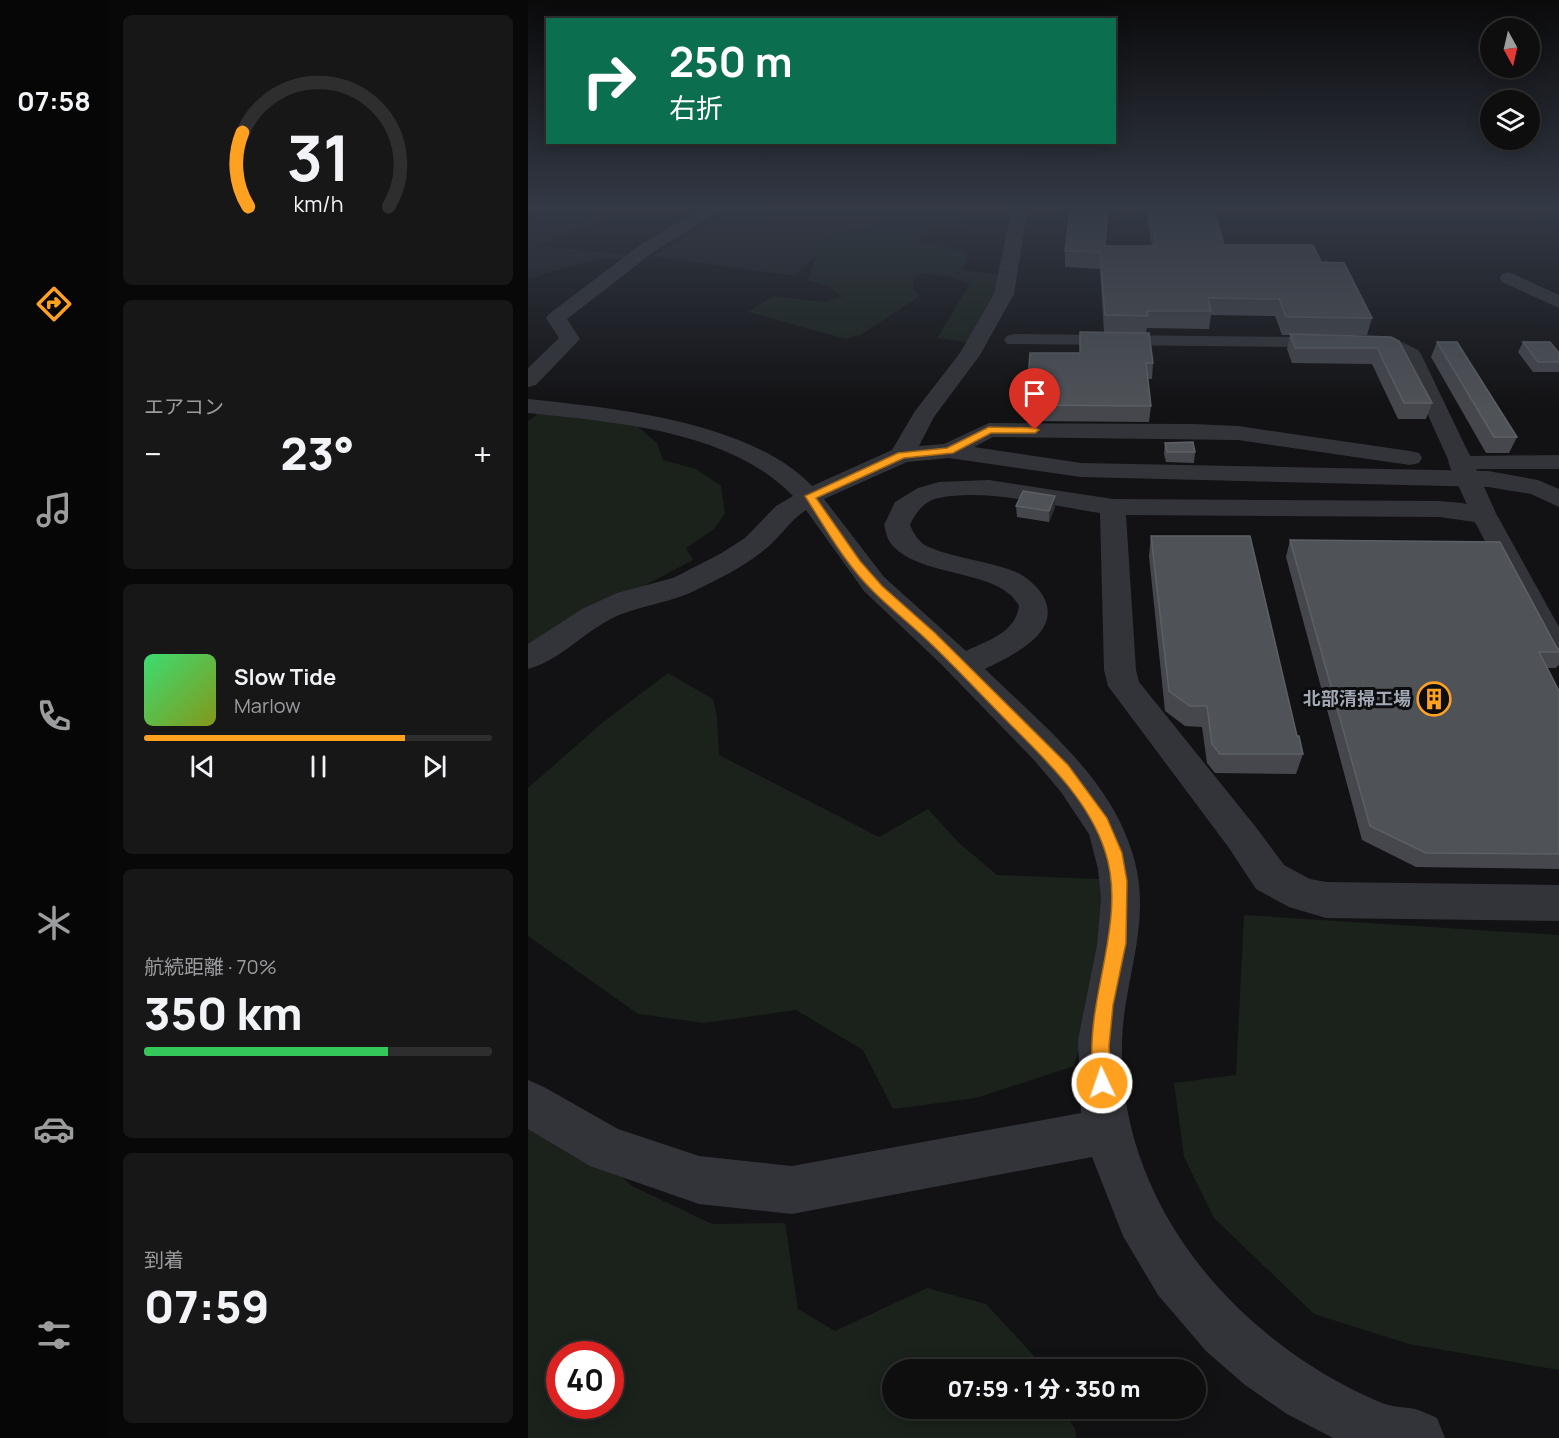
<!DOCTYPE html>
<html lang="ja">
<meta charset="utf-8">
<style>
:root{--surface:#0e0e0f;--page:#171718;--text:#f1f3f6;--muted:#9b9c9e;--line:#2e2e2f;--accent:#fea020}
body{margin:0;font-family:Manrope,"Noto Sans JP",sans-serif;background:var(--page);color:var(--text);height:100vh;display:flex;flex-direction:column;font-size:22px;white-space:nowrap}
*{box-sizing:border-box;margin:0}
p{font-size:20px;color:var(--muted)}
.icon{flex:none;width:33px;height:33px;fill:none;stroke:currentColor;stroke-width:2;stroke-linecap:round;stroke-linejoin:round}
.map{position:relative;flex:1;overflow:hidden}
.side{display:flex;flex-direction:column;gap:15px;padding:15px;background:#080808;width:420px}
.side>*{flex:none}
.banner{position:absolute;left:18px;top:18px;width:570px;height:126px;border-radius:0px;box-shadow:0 3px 15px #0003,0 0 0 2px var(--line);background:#0b6e4f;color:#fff;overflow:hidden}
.needle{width:39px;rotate:172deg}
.controls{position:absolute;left:952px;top:18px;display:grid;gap:12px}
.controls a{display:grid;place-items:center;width:60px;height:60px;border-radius:50%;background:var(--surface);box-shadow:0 3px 15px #0003,0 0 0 2px var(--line);font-size:30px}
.speed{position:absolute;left:18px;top:1341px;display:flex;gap:12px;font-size:30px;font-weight:700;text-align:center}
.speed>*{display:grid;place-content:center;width:78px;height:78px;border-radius:50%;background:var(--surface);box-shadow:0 3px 15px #0003,0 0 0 2px var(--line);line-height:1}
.speed .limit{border:9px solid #d22;background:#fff;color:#111}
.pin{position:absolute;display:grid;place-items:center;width:51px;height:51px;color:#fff;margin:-62px -26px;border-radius:50% 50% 50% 0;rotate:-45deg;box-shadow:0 0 6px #0007}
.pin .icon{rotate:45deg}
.me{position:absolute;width:66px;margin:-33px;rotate:357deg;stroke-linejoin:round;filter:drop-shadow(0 0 4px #0008)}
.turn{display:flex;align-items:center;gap:21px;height:126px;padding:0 24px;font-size:27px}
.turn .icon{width:78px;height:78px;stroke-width:2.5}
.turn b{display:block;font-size:42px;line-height:51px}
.big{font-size:45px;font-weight:800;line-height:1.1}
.side .tile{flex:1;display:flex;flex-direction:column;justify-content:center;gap:9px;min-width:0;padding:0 21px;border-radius:9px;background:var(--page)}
.side .dial{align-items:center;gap:0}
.dial svg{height:156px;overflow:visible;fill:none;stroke:var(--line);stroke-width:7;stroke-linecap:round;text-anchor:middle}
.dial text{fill:var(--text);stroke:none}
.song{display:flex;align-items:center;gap:18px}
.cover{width:72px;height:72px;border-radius:9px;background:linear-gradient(135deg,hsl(140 70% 55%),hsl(70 70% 35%))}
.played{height:6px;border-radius:3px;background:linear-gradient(90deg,var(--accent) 75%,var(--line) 75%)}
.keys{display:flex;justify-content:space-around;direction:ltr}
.heat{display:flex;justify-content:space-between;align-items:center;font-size:33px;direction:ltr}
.charge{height:9px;border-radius:4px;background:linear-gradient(90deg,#34c759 70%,var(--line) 0)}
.trip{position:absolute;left:354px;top:1359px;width:324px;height:60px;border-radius:30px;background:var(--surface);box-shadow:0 3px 15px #0003,0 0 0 2px var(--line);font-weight:800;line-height:60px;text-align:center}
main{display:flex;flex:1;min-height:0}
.tab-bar{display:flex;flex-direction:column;width:108px;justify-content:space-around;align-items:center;background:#060606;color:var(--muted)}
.tab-bar .icon{width:42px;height:42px}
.tab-bar .on{color:var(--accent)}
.tab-bar b{font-size:27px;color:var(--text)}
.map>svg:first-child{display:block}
.built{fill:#1e1e21}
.green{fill:#1a221b;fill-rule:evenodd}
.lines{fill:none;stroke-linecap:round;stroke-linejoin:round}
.stream{stroke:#283238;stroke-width:4}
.minor{fill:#333439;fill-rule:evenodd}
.minor-bridge{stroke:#333439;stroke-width:23}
.wall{fill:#45474c}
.shaded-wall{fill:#2c2e31}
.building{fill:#4f5257;stroke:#5c6066;stroke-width:1.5}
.route{fill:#fea020;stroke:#a56815;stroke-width:1.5}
.labels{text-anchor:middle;stroke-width:6;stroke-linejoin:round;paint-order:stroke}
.poi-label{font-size:18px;font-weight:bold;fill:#a3aab6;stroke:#0d0d0f;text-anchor:end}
</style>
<main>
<nav class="tab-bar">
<b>07:58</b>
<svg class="icon on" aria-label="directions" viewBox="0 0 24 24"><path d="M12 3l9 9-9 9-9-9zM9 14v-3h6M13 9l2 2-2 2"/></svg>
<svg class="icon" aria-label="music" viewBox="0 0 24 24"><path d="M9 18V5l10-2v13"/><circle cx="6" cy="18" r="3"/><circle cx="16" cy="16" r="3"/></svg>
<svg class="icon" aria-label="phone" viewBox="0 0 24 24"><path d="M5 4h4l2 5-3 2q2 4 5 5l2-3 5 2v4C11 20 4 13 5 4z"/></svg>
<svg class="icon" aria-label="climate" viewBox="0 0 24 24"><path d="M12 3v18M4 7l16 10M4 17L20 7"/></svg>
<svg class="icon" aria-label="car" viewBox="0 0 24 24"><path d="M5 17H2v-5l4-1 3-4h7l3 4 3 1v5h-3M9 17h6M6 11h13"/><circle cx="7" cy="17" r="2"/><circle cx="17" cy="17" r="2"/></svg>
<svg class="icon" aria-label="filters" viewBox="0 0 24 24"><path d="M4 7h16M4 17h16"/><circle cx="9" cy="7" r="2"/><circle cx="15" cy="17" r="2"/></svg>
</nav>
<section class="side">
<div class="tile dial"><svg viewBox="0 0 100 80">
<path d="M14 69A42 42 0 1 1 86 69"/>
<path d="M14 69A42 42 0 0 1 11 31" stroke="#fea020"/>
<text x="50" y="56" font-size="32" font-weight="700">31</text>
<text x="50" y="72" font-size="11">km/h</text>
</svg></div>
<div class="tile"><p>エアコン</p>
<div class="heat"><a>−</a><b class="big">23°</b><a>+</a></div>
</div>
<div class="tile">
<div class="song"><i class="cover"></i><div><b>Slow Tide</b><p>Marlow</p></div></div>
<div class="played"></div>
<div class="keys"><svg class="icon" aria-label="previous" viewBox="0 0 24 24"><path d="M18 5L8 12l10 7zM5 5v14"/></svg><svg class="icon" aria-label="pause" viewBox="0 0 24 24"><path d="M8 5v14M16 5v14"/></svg><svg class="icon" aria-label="next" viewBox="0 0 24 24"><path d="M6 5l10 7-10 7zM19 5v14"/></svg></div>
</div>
<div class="tile"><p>航続距離 · 70%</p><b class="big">350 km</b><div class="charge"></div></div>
<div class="tile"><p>到着</p><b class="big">07:59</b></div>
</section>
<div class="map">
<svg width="1031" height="1438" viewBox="0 0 1031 1438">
<rect width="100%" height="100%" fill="#121214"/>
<path class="built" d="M36,207H96L9,246L104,255L96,260L72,258L0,279V221Z
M153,207H381L342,226L304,231L289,255L266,276L124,256L193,217Z"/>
<path class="green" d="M381,207H424L423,213L433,214L437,218L434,225L410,226L389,241L438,252L439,260L434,270L487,277L453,344L409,338L442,284L421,277L394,273L387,278L384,287L392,296L332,335L318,339L220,312L245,296L296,302L314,297L302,287L279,280L289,255V242L304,231L342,226Z
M11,413L104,422L129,443L135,460L168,469L193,486L197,514L186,529L158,548L165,560L68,611L0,651V421Z
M140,673L185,699L189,717L191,755L351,837L400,809L431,843L469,875L571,879L577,908L560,1021L546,1066L448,1098L365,1109L335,1050L268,1010L176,1023L110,1014L0,936V788L74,723Z
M716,915L1031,935V1370L881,1344L786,1314L686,1218L656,1157L646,1083L708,1075Z
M0,1095L104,1186L184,1224L257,1223L270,1309L307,1331L399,1288L458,1304L508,1358L514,1369L364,1370V1408L535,1409L547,1429L548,1438H0ZM32,1354H82V1406H32Z"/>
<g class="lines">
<path class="stream" d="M1019,207L1031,213"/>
<path class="minor" d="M177,207H197L124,253L39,319L52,339L8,385L0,387V368L31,338L18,318L21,314L112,245Z
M484,207H500L486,294L452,355L406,417L391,446L416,444L461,423L665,424L710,426L882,451L891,453L894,458L891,463L882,465L710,440L465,437L446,447L553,463L960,471L1010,480L1031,489V507L1003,494L960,487L553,477L421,458L379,462L296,499L356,577L438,651C461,640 487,633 491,606C473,569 394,578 365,546C359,540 358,532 356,525L367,502L390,488L411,482L461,480L585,499L911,501L934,503L966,511L970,517L1031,627V666L1020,663L947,522L911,517L598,515L608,670L611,682L727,826L756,865L782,879L798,882L1031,885V921L798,918L761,907L728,889L701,848L580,686L576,670L572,513C525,506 458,488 411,498C397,500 387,513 382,525C386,535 392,544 403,548C430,559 461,561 488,572C498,576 510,587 515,596C536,633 482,656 457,669C512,723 583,778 605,855C625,922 596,977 594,1041C589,1204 709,1342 854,1403C864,1407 876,1407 887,1409C894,1411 902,1415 909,1418L917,1438H805L759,1414L717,1385L678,1351L630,1295L595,1236L564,1157L264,1214L171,1204L62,1166L0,1129V1080L16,1087L90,1129L171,1156L264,1166L553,1113L550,1040L569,945L573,899L570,869L561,834L533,792L506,760L413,664L336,591L278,510C261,521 251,539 235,551C215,567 191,579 168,590C139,605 104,605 74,624C49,639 29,661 0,669V644L54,609L89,593L145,578L192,554L217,538L248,506L265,496C202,430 85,422 0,413V399C85,408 222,421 284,486L364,450L387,411L432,353L466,294Z
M981,272L1031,295V308L974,282L972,278L974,274Z
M486,334L866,338L890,350L893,354L942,456L1031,455V469H949L923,466L874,358L855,348L479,344L476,340L479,336Z"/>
<path class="minor-bridge" d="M932,461L957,517"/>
</g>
<path class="wall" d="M620,207H685L696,245L793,262L844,318L839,335H798L863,337L904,403L898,419H870L844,364L764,363L759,349L762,335H754L747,316L683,315L681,329L619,328L618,333L625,363L624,379H620L623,406L621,422L498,421V405L552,353V332H576L572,269L537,267V251L578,246H624L619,218Z
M909,342L989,437L981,453H958L903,357Z
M995,342L1031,353V372H1005L990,352Z
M637,443L667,452L666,463L638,462L636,454Z
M527,496V507L521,522L489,517L488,506Z
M623,536L769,736L775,754L768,774L687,773L679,763L674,727L657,726L637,711L621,556Z
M762,540L1031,649V664L1028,668H1019L1031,691V869L888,867L834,840L758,557Z"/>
<path class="shaded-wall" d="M527,496V507L521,522V511Z"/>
<path class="building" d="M543,207H580L577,246H628L621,207H685L696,245H785L793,262L816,263L844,318L758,317L751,299L680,298L683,311H619L620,316L577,315L572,252L537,251Z
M552,332L621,333L625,363H618L623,406L498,405L502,353H552Z
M762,334L863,337L871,341L904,403H876L849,348H767Z
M909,342H929L989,437H966Z
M995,342H1022L1031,353V362H1010Z
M665,442L667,452H639L637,443Z
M495,491L527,496L521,511L488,506Z
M623,536H722L769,736H771L775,754H692L684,744L679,706H662L641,691Z
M762,540L972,542L1029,648L1031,649V652H1011L1031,691V854L898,853L842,826Z"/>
<linearGradient id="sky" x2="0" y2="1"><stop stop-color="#0a0a0b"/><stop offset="0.51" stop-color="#333945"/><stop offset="1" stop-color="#333945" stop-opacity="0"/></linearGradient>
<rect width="1031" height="408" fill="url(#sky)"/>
<path class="route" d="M461,427L507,428L511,430L507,433H463L425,453L376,458L288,498L332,561L354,586L407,633L540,765L579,818L594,853L599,881L598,943L585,1005L581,1046L583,1083L580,1090L574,1092L567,1090C563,1080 564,1069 564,1058C561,991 599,917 577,851C561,801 520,762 483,725C454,696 427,666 397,638C380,622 362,608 346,592C318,565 298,529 277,496L370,453L419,448Z"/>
<defs>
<g id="building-ring" transform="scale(1.725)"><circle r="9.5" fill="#0d0d0f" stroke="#fea020" stroke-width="1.5"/><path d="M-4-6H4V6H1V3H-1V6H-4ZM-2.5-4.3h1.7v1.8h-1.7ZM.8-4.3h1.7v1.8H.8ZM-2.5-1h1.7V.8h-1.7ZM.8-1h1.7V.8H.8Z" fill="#fea020"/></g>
</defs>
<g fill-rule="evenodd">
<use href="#building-ring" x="906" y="699"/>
</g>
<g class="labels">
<g class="poi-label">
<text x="883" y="705">北部清掃工場</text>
</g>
</g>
</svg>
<div class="controls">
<a><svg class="needle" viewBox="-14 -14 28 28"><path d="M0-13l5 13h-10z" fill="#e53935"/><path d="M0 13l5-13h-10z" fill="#9b9c9e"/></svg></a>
<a><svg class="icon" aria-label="layers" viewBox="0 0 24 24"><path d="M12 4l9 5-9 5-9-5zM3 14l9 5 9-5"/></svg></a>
</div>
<div class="speed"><div class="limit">40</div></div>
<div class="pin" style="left:507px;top:430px;background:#d93025"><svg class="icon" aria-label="arrive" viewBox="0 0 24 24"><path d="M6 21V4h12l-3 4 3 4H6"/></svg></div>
<svg class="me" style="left:574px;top:1083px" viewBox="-20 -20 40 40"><circle r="17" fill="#fea020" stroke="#fff" stroke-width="3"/><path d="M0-11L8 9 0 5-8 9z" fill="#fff"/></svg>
<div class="trip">07:59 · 1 分 · 350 m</div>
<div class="banner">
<div class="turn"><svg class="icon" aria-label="right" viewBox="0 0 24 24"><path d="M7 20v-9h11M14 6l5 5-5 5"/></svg><div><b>250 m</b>右折</div></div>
</div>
</div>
</main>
